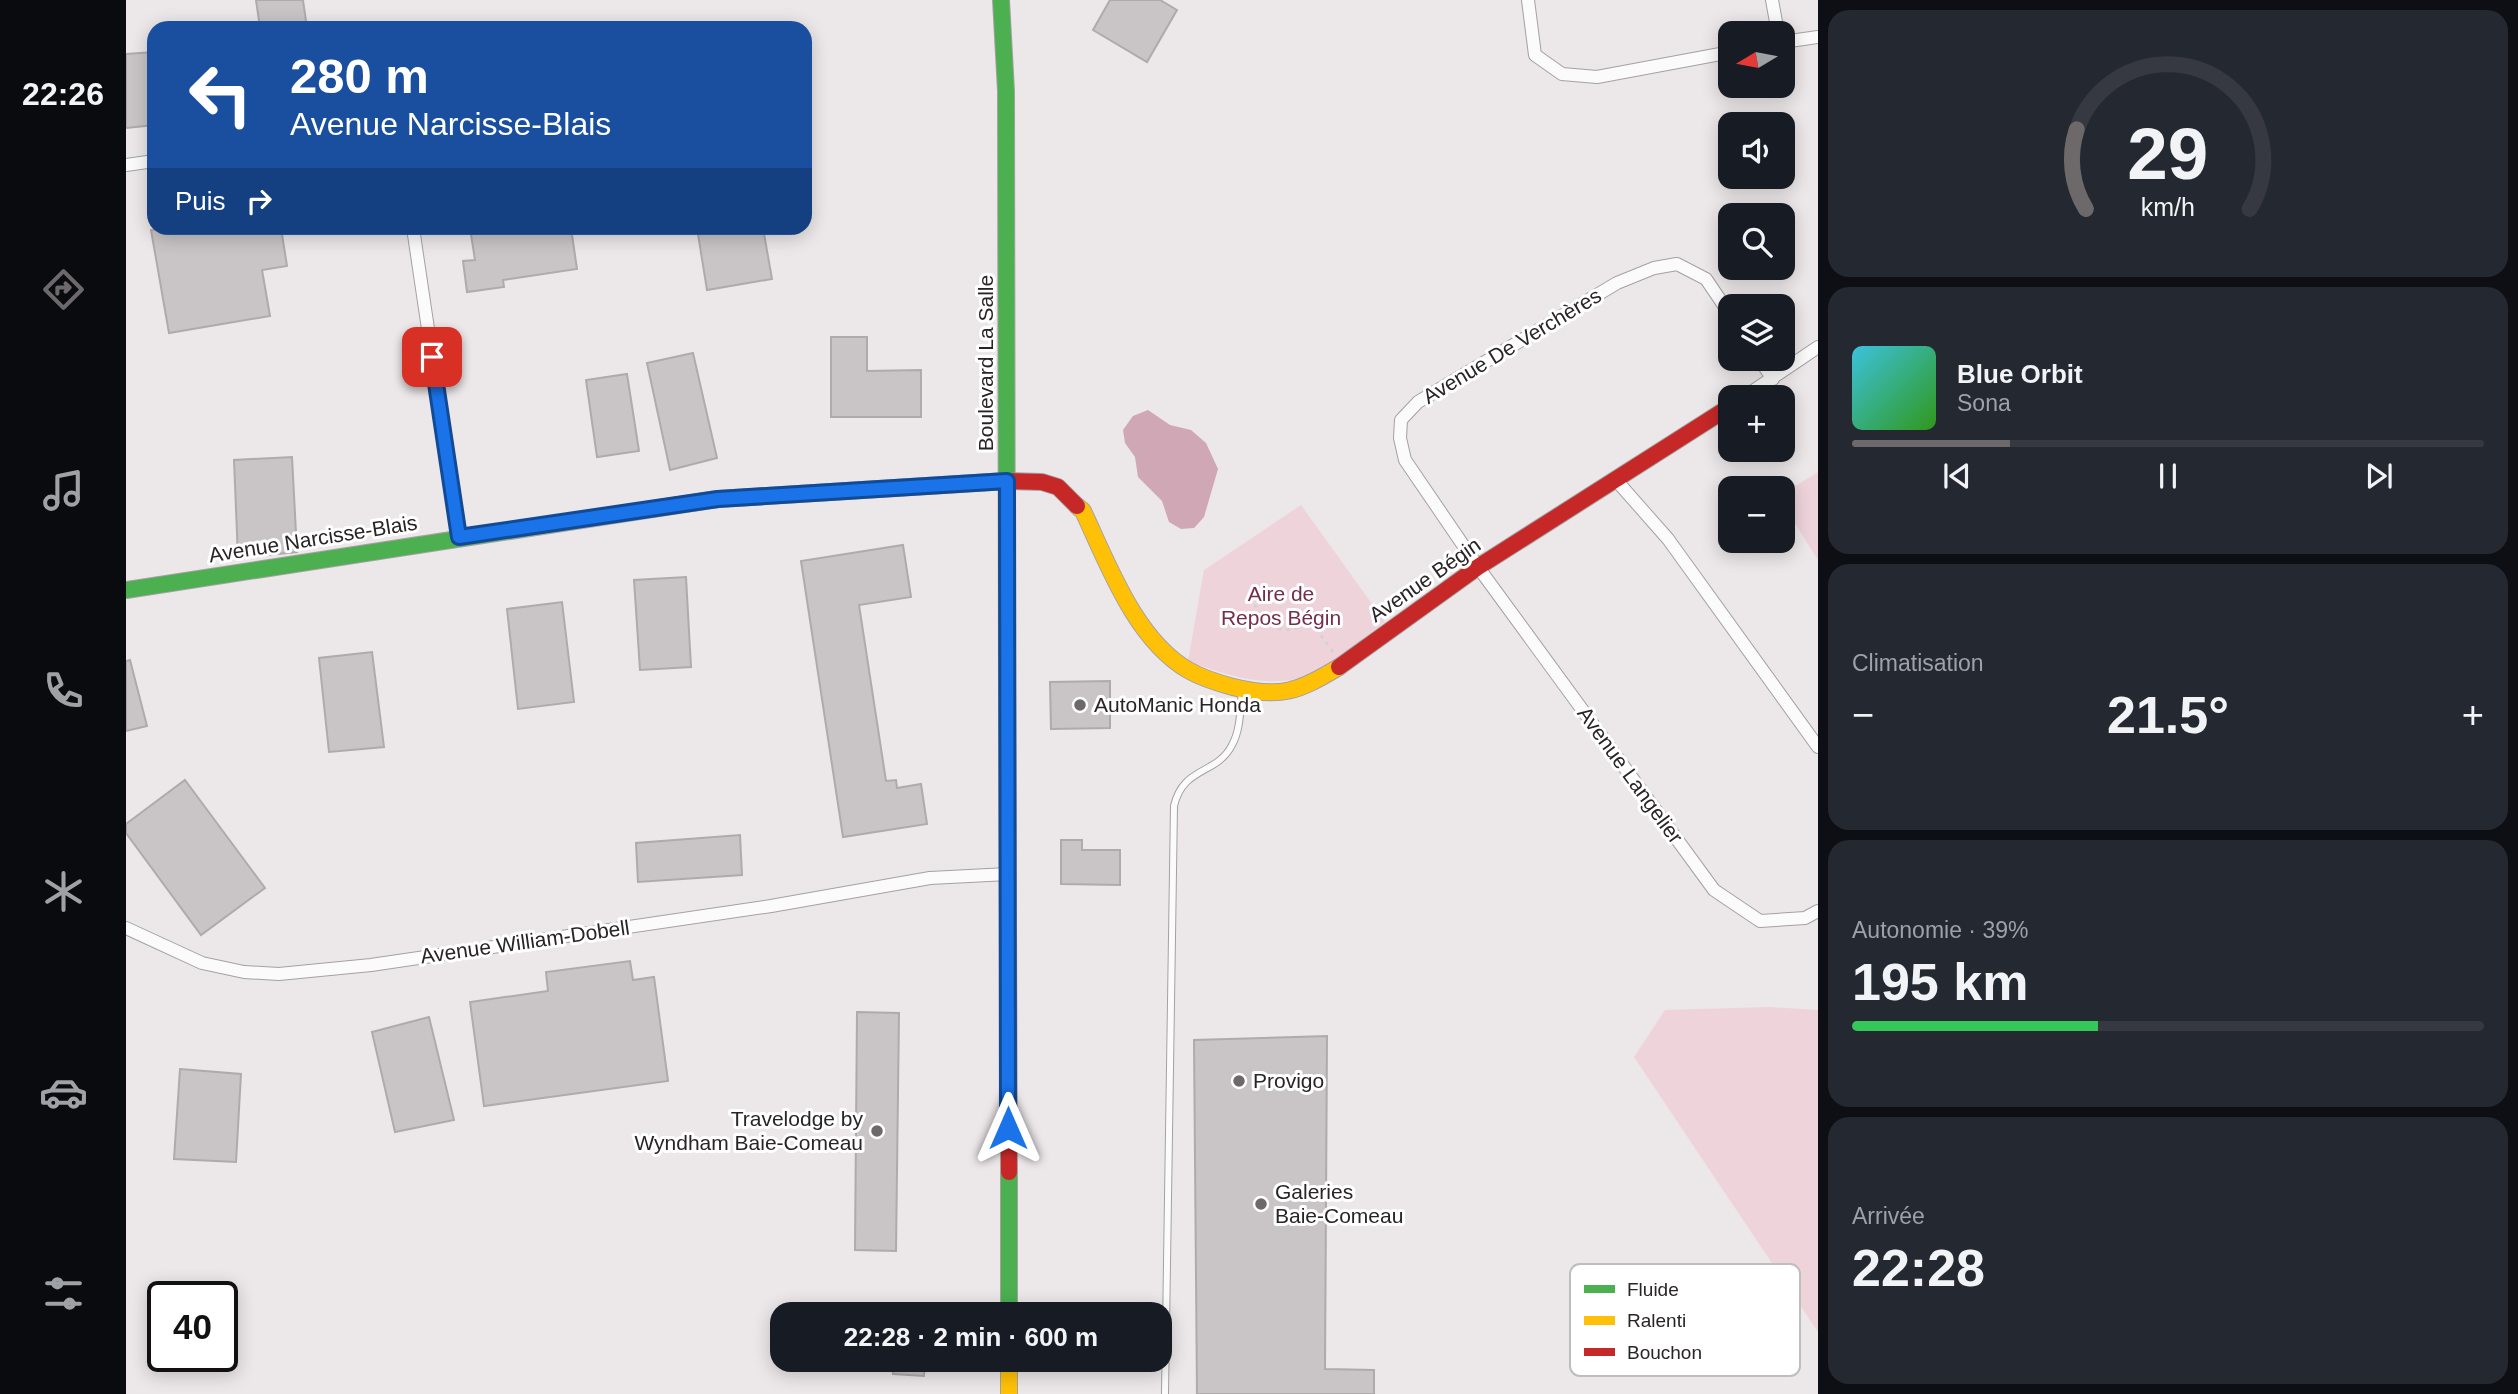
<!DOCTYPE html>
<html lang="fr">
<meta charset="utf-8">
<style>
:root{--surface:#171b24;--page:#242831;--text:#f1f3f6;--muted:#9ea1a6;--line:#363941;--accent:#6d696a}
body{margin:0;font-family:Helvetica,sans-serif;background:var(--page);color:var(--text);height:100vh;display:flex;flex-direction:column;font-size:26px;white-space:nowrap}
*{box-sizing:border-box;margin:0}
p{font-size:23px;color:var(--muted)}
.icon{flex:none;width:38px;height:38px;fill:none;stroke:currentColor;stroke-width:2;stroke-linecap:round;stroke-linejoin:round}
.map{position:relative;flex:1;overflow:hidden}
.side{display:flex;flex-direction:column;gap:10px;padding:10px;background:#0d0f14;width:700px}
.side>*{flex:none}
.top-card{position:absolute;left:21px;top:21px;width:665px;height:214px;border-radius:21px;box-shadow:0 4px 18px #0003;background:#1a4fa0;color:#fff;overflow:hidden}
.needle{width:46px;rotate:260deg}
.buttons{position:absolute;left:1592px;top:21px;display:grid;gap:14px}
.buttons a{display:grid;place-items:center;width:77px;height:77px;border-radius:14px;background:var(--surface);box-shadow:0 4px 18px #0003;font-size:35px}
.speed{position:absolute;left:21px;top:1281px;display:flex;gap:14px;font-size:35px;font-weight:700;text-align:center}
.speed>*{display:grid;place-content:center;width:91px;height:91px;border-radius:50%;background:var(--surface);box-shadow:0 4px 18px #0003;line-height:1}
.speed .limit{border:4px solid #111;border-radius:10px;background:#fff;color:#111}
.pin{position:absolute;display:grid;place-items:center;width:60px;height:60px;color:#fff;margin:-30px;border-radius:14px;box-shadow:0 4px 10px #0006}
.me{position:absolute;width:77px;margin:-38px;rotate:0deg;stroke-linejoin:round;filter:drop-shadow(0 0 5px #0008)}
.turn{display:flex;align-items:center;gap:24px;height:147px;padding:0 28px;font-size:32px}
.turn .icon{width:91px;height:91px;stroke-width:2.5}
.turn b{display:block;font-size:49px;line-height:60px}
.then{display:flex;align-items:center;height:66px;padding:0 28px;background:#0003;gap:14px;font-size:26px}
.big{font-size:52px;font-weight:700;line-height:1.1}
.side .widget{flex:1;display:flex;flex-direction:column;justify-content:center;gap:10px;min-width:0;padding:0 24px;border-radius:21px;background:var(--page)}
.side .dial{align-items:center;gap:0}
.dial svg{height:182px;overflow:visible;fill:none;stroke:var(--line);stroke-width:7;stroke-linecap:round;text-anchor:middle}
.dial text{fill:var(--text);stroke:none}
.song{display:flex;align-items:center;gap:21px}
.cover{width:84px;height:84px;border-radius:10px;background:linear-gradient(135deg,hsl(190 70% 55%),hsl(110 70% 35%))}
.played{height:7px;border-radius:4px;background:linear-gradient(90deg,var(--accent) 25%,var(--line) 25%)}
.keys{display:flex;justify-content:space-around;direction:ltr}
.heat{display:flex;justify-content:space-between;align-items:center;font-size:38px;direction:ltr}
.charge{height:10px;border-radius:5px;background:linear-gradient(90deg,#34c759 39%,var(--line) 0)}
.trip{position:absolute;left:644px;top:1302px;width:402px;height:70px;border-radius:21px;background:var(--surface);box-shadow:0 4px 18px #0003;font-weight:700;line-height:70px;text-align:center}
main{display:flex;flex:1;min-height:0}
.tabs{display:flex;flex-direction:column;width:126px;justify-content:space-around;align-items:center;background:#090b0e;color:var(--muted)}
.tabs .icon{width:49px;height:49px}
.tabs .on{color:var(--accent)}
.tabs b{font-size:32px;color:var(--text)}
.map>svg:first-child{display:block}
.green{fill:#eed3db}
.water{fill:#d0a7b4}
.building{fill:#c9c5c6;stroke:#afaaac;stroke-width:2}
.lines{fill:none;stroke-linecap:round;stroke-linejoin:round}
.lane-casing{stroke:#a5a1a2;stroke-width:8}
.street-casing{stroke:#a5a1a2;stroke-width:14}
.fast-casing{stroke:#a5a1a2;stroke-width:18}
.slow-casing{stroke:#a5a1a2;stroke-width:18}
.jam-casing{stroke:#a5a1a2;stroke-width:18}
.path{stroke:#d2d1d1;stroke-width:2.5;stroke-dasharray:3.5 5;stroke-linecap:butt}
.lane{stroke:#fcfbfc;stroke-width:6}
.street{stroke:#fcfbfc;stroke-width:12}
.fast{stroke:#4caf50;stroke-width:16}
.slow{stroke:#ffc107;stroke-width:16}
.jam{stroke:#c62828;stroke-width:16}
.route-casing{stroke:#114b97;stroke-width:18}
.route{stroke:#1a73e8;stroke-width:12}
.poi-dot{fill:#6d696a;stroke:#fff;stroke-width:2.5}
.labels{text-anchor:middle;stroke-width:6;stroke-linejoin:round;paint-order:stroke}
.street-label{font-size:21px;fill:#292526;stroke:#fff}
.park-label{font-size:21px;fill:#742e4a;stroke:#fff}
.poi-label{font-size:21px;fill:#292526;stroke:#fff;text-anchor:start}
.key{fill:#fff;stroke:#bfbebe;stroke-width:2}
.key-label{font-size:19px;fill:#292526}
</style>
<main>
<nav class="tabs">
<b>22:26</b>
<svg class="icon on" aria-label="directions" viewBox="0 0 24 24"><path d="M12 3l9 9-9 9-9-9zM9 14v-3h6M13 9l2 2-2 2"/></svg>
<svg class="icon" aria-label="music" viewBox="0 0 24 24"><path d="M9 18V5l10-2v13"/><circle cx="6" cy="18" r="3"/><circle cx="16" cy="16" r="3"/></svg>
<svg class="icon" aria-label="phone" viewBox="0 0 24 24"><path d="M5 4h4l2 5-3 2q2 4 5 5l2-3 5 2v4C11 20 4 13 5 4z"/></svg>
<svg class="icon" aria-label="climate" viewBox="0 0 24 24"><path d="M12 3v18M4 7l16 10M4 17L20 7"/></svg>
<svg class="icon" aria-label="car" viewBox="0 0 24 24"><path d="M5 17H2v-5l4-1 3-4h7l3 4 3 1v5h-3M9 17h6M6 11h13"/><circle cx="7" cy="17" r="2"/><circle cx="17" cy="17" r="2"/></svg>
<svg class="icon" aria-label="filters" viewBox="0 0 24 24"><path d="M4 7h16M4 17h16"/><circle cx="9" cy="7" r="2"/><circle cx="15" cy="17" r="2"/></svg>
</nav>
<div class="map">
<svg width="1692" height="1394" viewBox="0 0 1692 1394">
<rect width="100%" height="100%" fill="#ece7e8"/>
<path class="green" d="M1692,472V560L1657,504V494Z
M1175,505L1259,622C1237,638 1216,656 1193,670C1154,693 1101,676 1062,661L1078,570Z
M1644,1007L1692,1010V1332L1508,1057L1539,1010Z"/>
<path class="water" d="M1022,410L1044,425L1065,430L1080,443L1092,469L1078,517L1068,528L1055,529L1043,522L1036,501L1012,477L1009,457L999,443L997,430L1007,416Z"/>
<path class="building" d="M130,0H177L181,28H134Z
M984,0H1034L1051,10L1021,62L967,30Z
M28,52V125L0,128V54Z
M42,228H155L161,266L136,270L144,316L43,333L25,230Z
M344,228H445L451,269L377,280L378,287L341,292L337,261L349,260Z
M571,228H637L646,279L581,290Z
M705,337H741V371L795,370V417H705Z
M567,353L591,458L544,470L521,363Z
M501,374L513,451L471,457L460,380Z
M166,457L171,552L112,558L108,460Z
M777,545L785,597L733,605L760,781L770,780L771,788L795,784L801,824L717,837L675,561Z
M560,577L565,667L514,670L508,580Z
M436,602L448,702L392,709L381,609Z
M246,652L258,747L203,752L193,658Z
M4,660L21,726L0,731V661Z
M984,681V728L925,729L924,682Z
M59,780L139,888L75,935L0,833V824Z
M614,835L616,875L512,882L510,843Z
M935,840H956V850H994V885L935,884Z
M504,961L507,980L528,977L542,1081L358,1106L344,1002L422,991L420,972Z
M731,1012L773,1013L770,1251L729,1250Z
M303,1017L328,1120L269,1132L246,1032Z
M1201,1036L1199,1369L1248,1370V1394H1071L1068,1040Z
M54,1069L115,1074L110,1162L48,1159Z
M766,1360H799L798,1376L767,1374Z"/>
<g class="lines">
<g class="lane-casing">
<path id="lane" d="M1003,1314H1040
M1039,1394L1048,806C1057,766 1091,775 1106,745C1115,729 1114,708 1116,691"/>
</g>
<g class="street-casing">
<path id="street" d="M1402,0L1409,55L1436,74L1471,77L1605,52
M1646,0L1652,33
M1657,42L1692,37
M0,165L28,161
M287,228L333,537
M1605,316L1580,279L1551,264L1528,268L1491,283L1292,402L1275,420L1274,438L1279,460L1352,567L1588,890L1634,921L1679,918L1692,911
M1633,359L1647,379
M1618,397L1692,347
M1490,480L1542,539L1692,747
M0,928L76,963L118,972L153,974L245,965L645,906L804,878L882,874"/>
</g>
<g class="fast-casing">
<path id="fast" d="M875,0L880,91L881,684
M0,590L592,499L689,493
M883,1172V1314"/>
</g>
<g class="slow-casing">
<path id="slow" d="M951,506L957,511C982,564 1009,639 1062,670C1076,678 1092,683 1107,687C1155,699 1173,691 1213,667
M883,1360V1394"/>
</g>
<g class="jam-casing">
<path id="jam" d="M689,493L881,481L916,482L932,487L951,506
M1213,667L1352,567L1605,406
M881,684L883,1172"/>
</g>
<path class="path" d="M1123,598C1145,626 1149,639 1185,622L1207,652"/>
<use href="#lane" class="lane"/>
<use href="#street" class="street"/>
<use href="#fast" class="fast"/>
<use href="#slow" class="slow"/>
<use href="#jam" class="jam"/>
</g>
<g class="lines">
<g class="route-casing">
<path id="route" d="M306,357L333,537L592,499L881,481L882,1128"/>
</g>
<use href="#route" class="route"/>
</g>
<g class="poi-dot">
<circle cx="954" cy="705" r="7"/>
<circle cx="1113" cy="1081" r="7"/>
<circle cx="751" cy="1131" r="7"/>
<circle cx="1135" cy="1204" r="7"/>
</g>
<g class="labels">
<g class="street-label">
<text transform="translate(1386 346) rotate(-31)" y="7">Avenue De Verchères</text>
<text transform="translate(860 363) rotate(-90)" y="7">Boulevard La Salle</text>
<text transform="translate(187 539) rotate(-9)" y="7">Avenue Narcisse-Blais</text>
<text transform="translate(1299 580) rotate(-35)" y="7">Avenue Bégin</text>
<text transform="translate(1504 775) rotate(54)" y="7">Avenue Langelier</text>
<text transform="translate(399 942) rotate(-8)" y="7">Avenue William-Dobell</text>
</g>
<g class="park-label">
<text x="1155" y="601">Aire de<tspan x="1155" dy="24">Repos Bégin</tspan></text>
</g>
<g class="poi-label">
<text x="968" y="712">AutoManic Honda</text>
<text x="1127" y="1088">Provigo</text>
<text x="737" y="1126" text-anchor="end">Travelodge by<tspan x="737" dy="24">Wyndham Baie-Comeau</tspan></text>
<text x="1149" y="1199">Galeries<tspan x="1149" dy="24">Baie-Comeau</tspan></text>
</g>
</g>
<rect x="1444" y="1264" width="230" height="112" rx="10" class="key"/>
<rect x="1458" y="1285" width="31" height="8" fill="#4caf50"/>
<rect x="1458" y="1316" width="31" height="9" fill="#ffc107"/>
<rect x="1458" y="1348" width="31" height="8" fill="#c62828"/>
<g class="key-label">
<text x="1501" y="1296">Fluide</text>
<text x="1501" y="1327">Ralenti</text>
<text x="1501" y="1359">Bouchon</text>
</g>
</svg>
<div class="buttons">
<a><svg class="needle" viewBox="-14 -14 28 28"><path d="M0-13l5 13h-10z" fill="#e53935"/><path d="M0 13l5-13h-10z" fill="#9ea1a6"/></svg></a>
<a><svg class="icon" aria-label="sound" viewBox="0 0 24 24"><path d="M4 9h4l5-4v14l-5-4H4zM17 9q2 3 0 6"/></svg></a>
<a><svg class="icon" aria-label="search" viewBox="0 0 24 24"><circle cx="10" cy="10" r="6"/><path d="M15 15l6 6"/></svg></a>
<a><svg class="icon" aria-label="layers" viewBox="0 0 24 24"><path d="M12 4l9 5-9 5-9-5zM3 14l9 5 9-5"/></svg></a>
<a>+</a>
<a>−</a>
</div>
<div class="speed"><div class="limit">40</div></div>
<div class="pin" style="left:306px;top:357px;background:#d93025"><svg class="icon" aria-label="arrive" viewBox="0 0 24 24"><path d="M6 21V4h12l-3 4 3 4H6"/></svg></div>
<svg class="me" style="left:882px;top:1128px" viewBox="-20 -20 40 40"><path d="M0-17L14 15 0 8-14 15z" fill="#1a73e8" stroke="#fff" stroke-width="4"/></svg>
<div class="trip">22:28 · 2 min · 600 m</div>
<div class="top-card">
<div class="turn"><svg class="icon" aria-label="left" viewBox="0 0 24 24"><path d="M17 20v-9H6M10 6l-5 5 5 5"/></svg><div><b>280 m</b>Avenue Narcisse-Blais</div></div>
<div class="then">Puis<svg class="icon" aria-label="right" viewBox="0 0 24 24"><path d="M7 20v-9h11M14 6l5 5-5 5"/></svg></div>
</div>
</div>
<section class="side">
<div class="widget dial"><svg viewBox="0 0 100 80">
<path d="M14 69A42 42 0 1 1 86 69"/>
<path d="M14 69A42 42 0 0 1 10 34" stroke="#6d696a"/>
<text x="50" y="56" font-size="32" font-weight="700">29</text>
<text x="50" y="72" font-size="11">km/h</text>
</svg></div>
<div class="widget">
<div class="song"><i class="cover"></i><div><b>Blue Orbit</b><p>Sona</p></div></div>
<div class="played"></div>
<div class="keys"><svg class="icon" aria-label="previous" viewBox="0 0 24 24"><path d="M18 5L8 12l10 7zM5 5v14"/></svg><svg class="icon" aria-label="pause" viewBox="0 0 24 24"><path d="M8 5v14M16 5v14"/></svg><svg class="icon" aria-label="next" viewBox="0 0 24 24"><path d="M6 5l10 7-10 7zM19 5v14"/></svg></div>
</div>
<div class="widget"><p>Climatisation</p>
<div class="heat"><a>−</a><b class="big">21.5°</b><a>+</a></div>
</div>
<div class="widget"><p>Autonomie · 39%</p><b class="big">195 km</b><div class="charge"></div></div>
<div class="widget"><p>Arrivée</p><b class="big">22:28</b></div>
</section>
</main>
